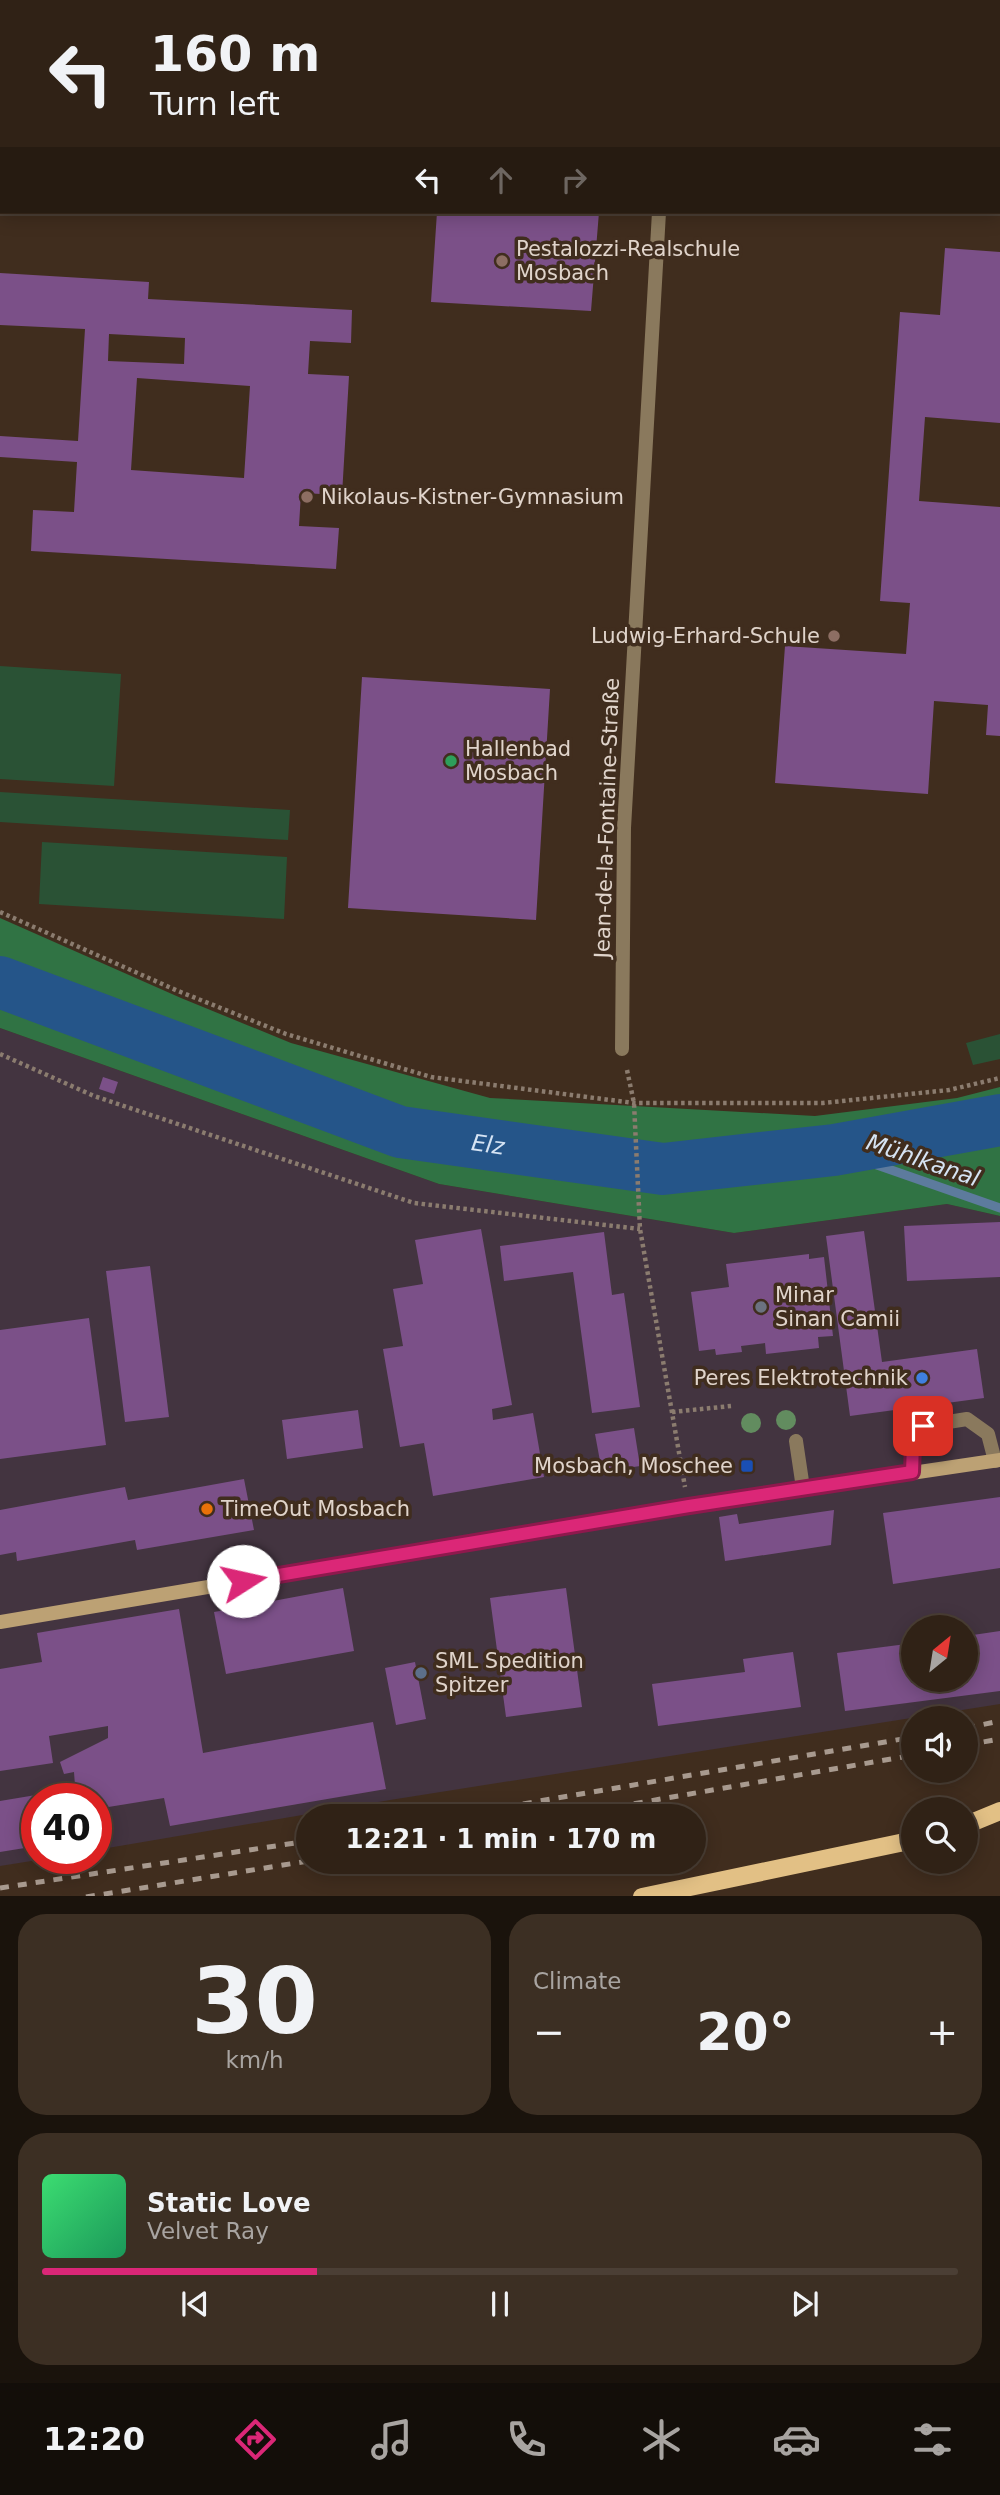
<!DOCTYPE html>
<meta charset="utf-8">
<style>
:root{--surface:#302216;--page:#3c2f23;--text:#f1f3f6;--muted:#a8a4a1;--line:#4b3f35;--accent:#db2777}
body{margin:0;font-family:"DejaVu Sans",sans-serif;background:var(--page);color:var(--text);height:100vh;display:flex;flex-direction:column;font-size:26px;white-space:nowrap}
*{box-sizing:border-box;margin:0}
p{font-size:23px;color:var(--muted)}
.icon{flex:none;width:38px;height:38px;fill:none;stroke:currentColor;stroke-width:2;stroke-linecap:round;stroke-linejoin:round}
.map{position:relative;height:1896px;overflow:hidden}
.sheet{display:flex;flex-direction:column;gap:18px;padding:18px;background:#1a130c;flex:1}
.sheet>*{flex:none}
.banner{position:absolute;left:0px;top:0px;width:1001px;height:214px;box-shadow:0 4px 18px #0003,0 0 0 2px var(--line);background:#302216;color:var(--text);overflow:hidden}
.needle{width:46px;rotate:30deg}
.buttons{position:absolute;left:901px;top:1615px;display:grid;gap:14px}
.buttons a{display:grid;place-items:center;width:77px;height:77px;border-radius:50%;background:var(--surface);box-shadow:0 4px 18px #0003,0 0 0 2px var(--line);font-size:35px}
.speed{position:absolute;left:21px;top:1783px;display:flex;gap:14px;font-size:35px;font-weight:700;text-align:center}
.speed>*{display:grid;place-content:center;width:91px;height:91px;border-radius:50%;background:var(--surface);box-shadow:0 4px 18px #0003,0 0 0 2px var(--line);line-height:1}
.speed .limit{border:10px solid #d22;background:#fff;color:#111}
.pin{position:absolute;display:grid;place-items:center;width:60px;height:60px;color:#fff;margin:-30px;border-radius:14px;box-shadow:0 4px 10px #0006}
.me{position:absolute;width:77px;margin:-38px;rotate:80deg;stroke-linejoin:round;filter:drop-shadow(0 0 5px #0008)}
.turn{display:flex;align-items:center;gap:24px;height:147px;padding:0 35px;font-size:32px}
.turn .icon{width:91px;height:91px;stroke-width:2.5}
.turn b{display:block;font-size:49px;line-height:60px}
.lanes{display:flex;align-items:center;height:66px;padding:0 35px;background:#0003;justify-content:center;gap:35px;direction:ltr}
.lanes .off{opacity:.35}
.big{font-size:52px;font-weight:700;line-height:1.1}
.sheet .card{flex:1;display:flex;flex-direction:column;justify-content:center;gap:10px;min-width:0;padding:0 24px;border-radius:28px;background:var(--page)}
.sheet .dial{align-items:center;gap:0}
.dial b{font-size:91px;line-height:1}
.song{display:flex;align-items:center;gap:21px}
.cover{width:84px;height:84px;border-radius:10px;background:linear-gradient(135deg,hsl(140 70% 55%),hsl(150 70% 35%))}
.played{height:7px;border-radius:4px;background:linear-gradient(90deg,var(--accent) 30%,var(--line) 30%)}
.keys{display:flex;justify-content:space-around;direction:ltr}
.heat{display:flex;justify-content:space-between;align-items:center;font-size:38px;direction:ltr}
.sheet .tiles{flex:1;display:grid;gap:18px;grid-template-columns:1fr 1fr}
.card:last-child{grid-column:span 2}
.trip{position:absolute;left:296px;top:1804px;width:410px;height:70px;border-radius:35px;background:var(--surface);box-shadow:0 4px 18px #0003,0 0 0 2px var(--line);font-weight:700;line-height:70px;text-align:center}
.menu{display:flex;height:112px;justify-content:space-around;align-items:center;background:#130e09;color:var(--muted)}
.menu .icon{width:49px;height:49px}
.menu .on{color:var(--accent)}
.menu b{font-size:32px;color:var(--text)}
.map>svg:first-child{display:block}
.commercial{fill:#433440;fill-rule:evenodd}
.green{fill:#2a5235}
.forest{fill:#307344}
.lines{fill:none;stroke-linecap:round;stroke-linejoin:round}
.stream{stroke:#5d7b9d;stroke-width:9}
.river{stroke:#255589;stroke-width:52}
.building{fill:#7b5088;fill-rule:evenodd}
.path{stroke:#8b7c6f;stroke-width:4.5;stroke-dasharray:3.5 3.5;stroke-linecap:butt}
.lane{stroke:#8a795d;stroke-width:14}
.street{stroke:#8a795d;stroke-width:14}
.secondary{stroke:#bca174;stroke-width:14}
.primary{stroke:#e2c085;stroke-width:18}
.rail{stroke:#a89a8f;stroke-width:5;stroke-dasharray:9 9;stroke-linecap:butt}
.tree{fill:#628c5f}
.route-casing{stroke:#8e194d;stroke-width:18}
.route{stroke:#db2777;stroke-width:12}
.education-dot{fill:#8d6e63;stroke:#402d1e;stroke-width:2.5}
.leisure-dot{fill:#2e9e5b;stroke:#402d1e;stroke-width:2.5}
.worship-dot{fill:#6b7280;stroke:#402d1e;stroke-width:2.5}
.shop-dot{fill:#3f7fe0;stroke:#402d1e;stroke-width:2.5}
.transit-dot{fill:#1a4fb4;stroke:#402d1e;stroke-width:2.5}
.food-dot{fill:#e8710a;stroke:#402d1e;stroke-width:2.5}
.service-dot{fill:#5c6f8a;stroke:#402d1e;stroke-width:2.5}
.labels{text-anchor:middle;stroke-width:7;stroke-linejoin:round;paint-order:stroke}
.poi-label{font-size:21px;fill:#e0d4cb;stroke:#402d1e;text-anchor:start}
.street-label{font-size:21px;fill:#e0d4cb;stroke:#402d1e}
.water-label{font-size:23px;font-style:italic;fill:#d6e4f4;stroke:#402d1e}
</style>
<div class="map">
<svg width="1000" height="1897" viewBox="0 0 1000 1897">
<rect width="100%" height="100%" fill="#402d1e"/>
<path class="commercial" d="M0,1028L439,1184L734,1233L947,1204L1000,1216V1704L390,1800L96,1850V1799H37V1858L44,1859L0,1866ZM914,1628H966V1680H914Z"/>
<path class="green" d="M0,666L121,674L114,786L0,779Z
M0,792L290,810L288,840L0,822Z
M42,842L287,857L284,919L39,904Z
M1000,1034V1059L973,1065L966,1043Z"/>
<path class="forest" d="M0,918L181,998L291,1043L490,1098L815,1116L957,1098L1000,1087V1216L947,1204L734,1233L439,1184L0,1028Z"/>
<g class="lines">
<path class="stream" d="M834,1150L1000,1208"/>
<path class="river" id="s1" d="M0,982L400,1132L663,1169L834,1150L1000,1120"/>
</g>
<path class="building" d="M437,212H599L591,311L431,302Z
M945,248L1000,252V423L925,417L919,501L1000,507V736L986,735L988,705L934,701L928,794L775,783L785,646L906,654L910,603L880,601L900,312L940,315Z
M0,273L149,282L148,299L352,310L351,343L310,341L308,374L349,376L342,495L301,493L299,526L339,528L336,569L31,551L33,510L74,512L77,462L0,457V436L78,441L85,329L0,325ZM109,334L185,338L184,364L108,361ZM137,378L250,386L244,478L131,470Z
M362,677L550,689L536,920L348,908Z
M103,1077L118,1082L114,1094L99,1089Z
M1000,1222V1277L907,1281L904,1226Z
M481,1229L512,1405L492,1409L493,1420L533,1413L544,1477L433,1496L424,1443L400,1447L383,1349L403,1346L393,1289L423,1284L415,1240Z
M864,1231L882,1362L977,1349L984,1398L850,1416L826,1236Z
M604,1232L612,1295L624,1293L640,1407L592,1413L573,1272L504,1281L500,1246Z
M809,1254V1259L824,1257L833,1336L818,1337L819,1348L766,1354L765,1343L741,1346L742,1352L716,1355L715,1349L699,1351L691,1292L729,1287L726,1264Z
M150,1266L169,1417L125,1422L106,1271Z
M89,1318L106,1445L0,1459V1330Z
M358,1410L363,1448L287,1459L282,1420Z
M634,1428L640,1466L602,1472L595,1434Z
M244,1479L254,1530L137,1550L135,1540L17,1561L16,1552L0,1555V1510L125,1487L128,1500Z
M1000,1497V1568L893,1584L883,1513Z
M834,1510L831,1545L725,1561L719,1517L737,1514L739,1524Z
M343,1588L354,1651L226,1674L214,1612Z
M566,1588L582,1707L506,1717L490,1598Z
M179,1609L203,1753L373,1722L386,1789L170,1826L164,1798L96,1809V1799H76L74,1772L64,1774L60,1762L108,1738V1726L49,1736L53,1763L0,1771V1669L42,1662L37,1633Z
M1000,1631V1691L845,1711L837,1653L914,1643V1680H966V1636Z
M793,1652L801,1707L658,1726L652,1684L745,1672L743,1659Z
M415,1662L426,1719L396,1725L385,1668Z
M36,1795L37,1846L0,1852V1801Z"/>
<g class="lines">
<path class="path" d="M742,0V2
M0,912L178,991L286,1034L431,1077L634,1103H823L949,1090L1000,1078
M0,1054L94,1096L414,1203L640,1229
M627,1070L634,1103L640,1229L685,1487
M672,1412L731,1406"/>
<path class="lane" d="M796,1441L803,1488
M912,1472L913,1444L923,1426L967,1419L988,1434L995,1461"/>
<path class="street" d="M671,2V0
M999,17H1000
M622,1049L624,828L659,212"/>
<path class="secondary" d="M325,2L333,0
M0,81L2,80
M0,1622L689,1506L1000,1460"/>
<path class="primary" d="M966,1825L1000,1811
M642,1897L914,1840"/>
<path class="rail" d="M966,1728L1000,1721
M966,1745L1000,1739
M452,1816L914,1737
M563,1816L914,1755
M0,1888L308,1841
M86,1897L308,1861"/>
</g>
<g class="tree">
<circle cx="786" cy="1420" r="10"/>
<circle cx="751" cy="1423" r="10"/>
</g>
<g class="lines">
<g class="route-casing">
<path id="route" d="M243,1581L689,1506L912,1472L913,1444L923,1426"/>
</g>
<use href="#route" class="route"/>
</g>
<g class="education-dot">
<circle cx="502" cy="261" r="7"/>
<circle cx="307" cy="497" r="7"/>
<circle cx="834" cy="636" r="7"/>
</g>
<circle class="leisure-dot" cx="451" cy="761" r="7"/>
<circle class="worship-dot" cx="761" cy="1307" r="7"/>
<circle class="shop-dot" cx="922" cy="1378" r="7"/>
<rect class="transit-dot" x="740" y="1459" width="14" height="14" rx="3.5"/>
<circle class="food-dot" cx="207" cy="1509" r="7"/>
<circle class="service-dot" cx="421" cy="1673" r="7"/>
<g class="labels">
<g class="poi-label">
<text x="516" y="256">Pestalozzi-Realschule<tspan x="516" dy="24">Mosbach</tspan></text>
<text x="321" y="504">Nikolaus-Kistner-Gymnasium</text>
<text x="820" y="643" text-anchor="end">Ludwig-Erhard-Schule</text>
<text x="465" y="756">Hallenbad<tspan x="465" dy="24">Mosbach</tspan></text>
<text x="775" y="1302">Minar<tspan x="775" dy="24">Sinan Camii</tspan></text>
<text x="908" y="1385" text-anchor="end">Peres Elektrotechnik</text>
<text x="733" y="1473" text-anchor="end">Mosbach, Moschee</text>
<text x="221" y="1516">TimeOut Mosbach</text>
<text x="435" y="1668">SML Spedition<tspan x="435" dy="24">Spitzer</tspan></text>
</g>
<g class="street-label">
<text transform="translate(607 818) rotate(-88)" y="7">Jean-de-la-Fontaine-Straße</text>
</g>
<g class="water-label">
<text dy="8" stroke="none"><textPath href="#s1" startOffset="516">Elz</textPath></text>
<text transform="translate(923 1160) rotate(19)" y="8">Mühlkanal</text>
</g>
</g>
</svg>
<div class="buttons">
<a><svg class="needle" viewBox="-14 -14 28 28"><path d="M0-13l5 13h-10z" fill="#e53935"/><path d="M0 13l5-13h-10z" fill="#a8a4a1"/></svg></a>
<a><svg class="icon" aria-label="sound" viewBox="0 0 24 24"><path d="M4 9h4l5-4v14l-5-4H4zM17 9q2 3 0 6"/></svg></a>
<a><svg class="icon" aria-label="search" viewBox="0 0 24 24"><circle cx="10" cy="10" r="6"/><path d="M15 15l6 6"/></svg></a>
</div>
<div class="speed"><div class="limit">40</div></div>
<div class="pin" style="left:923px;top:1426px;background:#d93025"><svg class="icon" aria-label="arrive" viewBox="0 0 24 24"><path d="M6 21V4h12l-3 4 3 4H6"/></svg></div>
<svg class="me" style="left:243px;top:1581px" viewBox="-20 -20 40 40"><circle r="19" fill="#fff"/><path d="M0-13L10 11 0 6-10 11z" fill="#db2777"/></svg>
<div class="trip">12:21 · 1 min · 170 m</div>
<div class="banner">
<div class="turn"><svg class="icon" aria-label="left" viewBox="0 0 24 24"><path d="M17 20v-9H6M10 6l-5 5 5 5"/></svg><div><b>160 m</b>Turn left</div></div>
<div class="lanes"><svg class="icon" aria-label="left" viewBox="0 0 24 24"><path d="M17 20v-9H6M10 6l-5 5 5 5"/></svg><svg class="icon off" aria-label="ahead" viewBox="0 0 24 24"><path d="M12 20V5M6 11l6-6 6 6"/></svg><svg class="icon off" aria-label="right" viewBox="0 0 24 24"><path d="M7 20v-9h11M14 6l5 5-5 5"/></svg></div>
</div>
</div>
<section class="sheet">
<div class="tiles">
<div class="card dial"><b>30</b><p>km/h</p></div>
<div class="card"><p>Climate</p>
<div class="heat"><a>−</a><b class="big">20°</b><a>+</a></div>
</div>
<div class="card">
<div class="song"><i class="cover"></i><div><b>Static Love</b><p>Velvet Ray</p></div></div>
<div class="played"></div>
<div class="keys"><svg class="icon" aria-label="previous" viewBox="0 0 24 24"><path d="M18 5L8 12l10 7zM5 5v14"/></svg><svg class="icon" aria-label="pause" viewBox="0 0 24 24"><path d="M8 5v14M16 5v14"/></svg><svg class="icon" aria-label="next" viewBox="0 0 24 24"><path d="M6 5l10 7-10 7zM19 5v14"/></svg></div>
</div>
</div>
</section>
<nav class="menu">
<b>12:20</b>
<svg class="icon on" aria-label="directions" viewBox="0 0 24 24"><path d="M12 3l9 9-9 9-9-9zM9 14v-3h6M13 9l2 2-2 2"/></svg>
<svg class="icon" aria-label="music" viewBox="0 0 24 24"><path d="M9 18V5l10-2v13"/><circle cx="6" cy="18" r="3"/><circle cx="16" cy="16" r="3"/></svg>
<svg class="icon" aria-label="phone" viewBox="0 0 24 24"><path d="M5 4h4l2 5-3 2q2 4 5 5l2-3 5 2v4C11 20 4 13 5 4z"/></svg>
<svg class="icon" aria-label="climate" viewBox="0 0 24 24"><path d="M12 3v18M4 7l16 10M4 17L20 7"/></svg>
<svg class="icon" aria-label="car" viewBox="0 0 24 24"><path d="M5 17H2v-5l4-1 3-4h7l3 4 3 1v5h-3M9 17h6M6 11h13"/><circle cx="7" cy="17" r="2"/><circle cx="17" cy="17" r="2"/></svg>
<svg class="icon" aria-label="filters" viewBox="0 0 24 24"><path d="M4 7h16M4 17h16"/><circle cx="9" cy="7" r="2"/><circle cx="15" cy="17" r="2"/></svg>
</nav>
